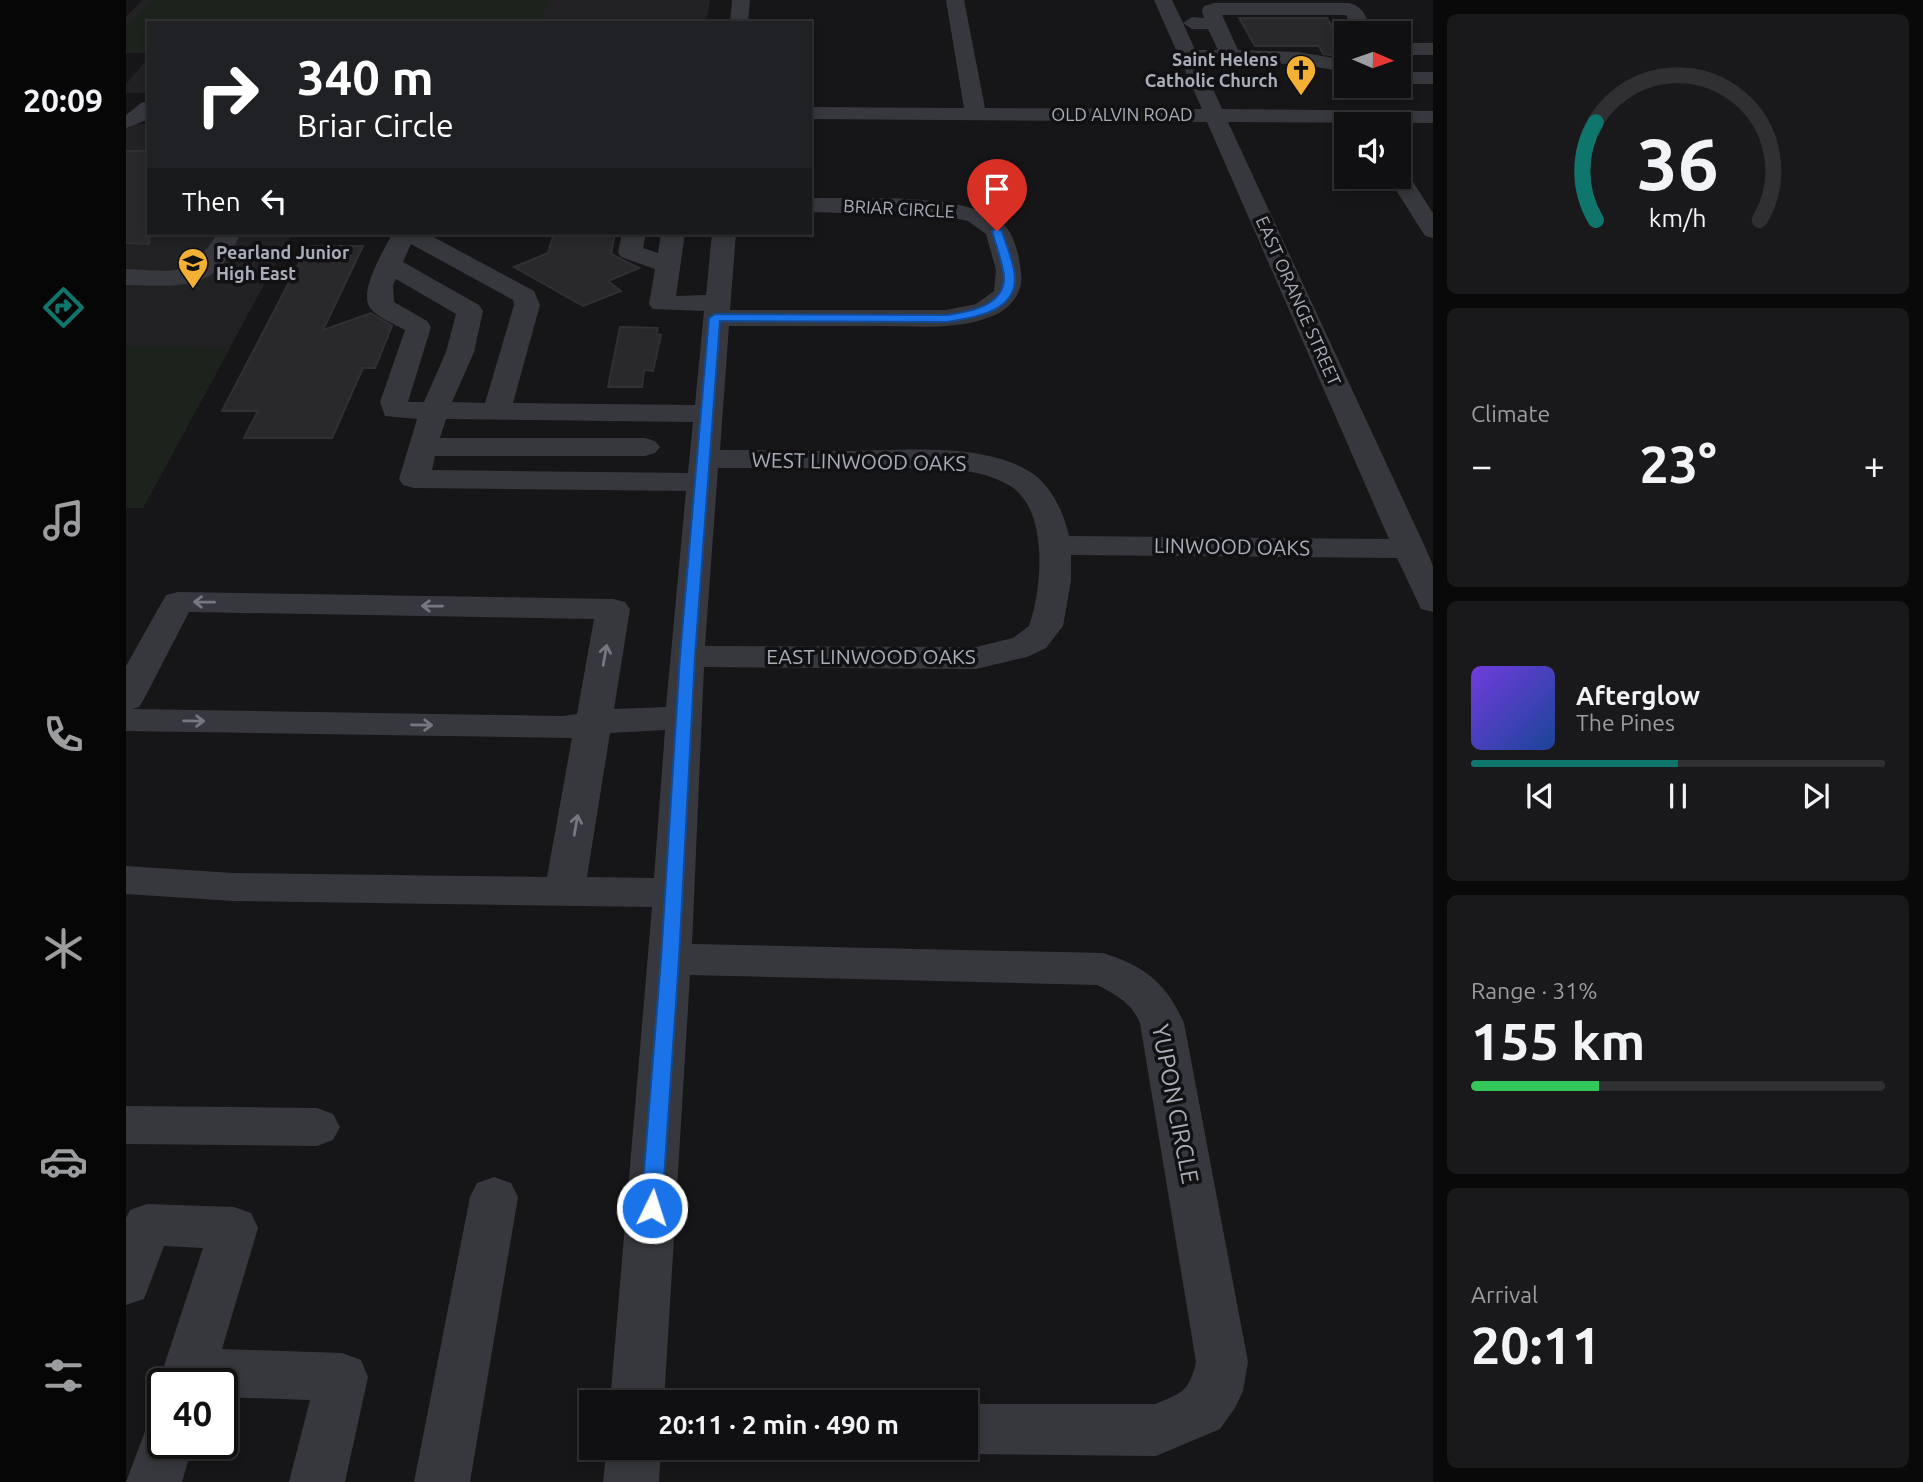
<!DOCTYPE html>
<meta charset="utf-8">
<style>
:root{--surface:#101012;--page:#19191b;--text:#f1f3f6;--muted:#9c9d9f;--line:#303032;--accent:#0f766e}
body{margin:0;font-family:Ubuntu,sans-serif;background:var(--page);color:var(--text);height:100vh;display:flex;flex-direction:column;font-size:26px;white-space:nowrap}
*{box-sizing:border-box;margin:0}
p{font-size:23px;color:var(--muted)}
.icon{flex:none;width:38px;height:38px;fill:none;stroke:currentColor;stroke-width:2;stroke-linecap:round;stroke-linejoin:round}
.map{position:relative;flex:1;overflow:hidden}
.side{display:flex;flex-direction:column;gap:14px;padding:14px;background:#09090a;width:490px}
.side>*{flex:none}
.guide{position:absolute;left:21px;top:21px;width:665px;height:214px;border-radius:0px;box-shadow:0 4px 10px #0003,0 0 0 2px var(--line);background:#202124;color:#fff;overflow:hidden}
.needle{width:46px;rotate:92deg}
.controls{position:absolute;left:1208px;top:21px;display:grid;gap:14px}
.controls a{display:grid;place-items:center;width:77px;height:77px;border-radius:0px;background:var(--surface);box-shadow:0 4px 10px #0003,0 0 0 2px var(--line);font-size:35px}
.speed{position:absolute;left:21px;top:1368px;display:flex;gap:14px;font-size:35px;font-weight:700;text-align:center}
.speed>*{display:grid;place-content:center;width:91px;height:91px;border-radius:50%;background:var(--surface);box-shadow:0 4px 10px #0003,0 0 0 2px var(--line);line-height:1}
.speed .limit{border:4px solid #111;border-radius:10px;background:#fff;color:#111}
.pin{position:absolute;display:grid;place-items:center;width:60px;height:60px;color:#fff;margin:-72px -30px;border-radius:50% 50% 50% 0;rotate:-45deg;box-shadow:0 0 7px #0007}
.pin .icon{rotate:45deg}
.me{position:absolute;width:77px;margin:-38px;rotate:4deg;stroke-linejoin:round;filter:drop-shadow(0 0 5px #0008)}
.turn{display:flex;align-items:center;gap:24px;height:147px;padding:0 35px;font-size:32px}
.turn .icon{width:91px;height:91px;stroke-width:2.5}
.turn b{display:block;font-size:49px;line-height:60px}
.then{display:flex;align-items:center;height:66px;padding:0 35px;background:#0003;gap:14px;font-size:26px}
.big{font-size:52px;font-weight:600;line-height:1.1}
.side .card{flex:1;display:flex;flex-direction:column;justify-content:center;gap:10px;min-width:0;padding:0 24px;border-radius:10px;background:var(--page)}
.side .dial{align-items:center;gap:0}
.dial svg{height:182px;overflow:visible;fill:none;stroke:var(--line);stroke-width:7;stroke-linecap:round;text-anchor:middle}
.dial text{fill:var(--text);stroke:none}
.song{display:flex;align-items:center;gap:21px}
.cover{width:84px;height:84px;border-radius:10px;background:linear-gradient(135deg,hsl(260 70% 55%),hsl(220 70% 35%))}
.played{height:7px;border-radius:4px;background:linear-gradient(90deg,var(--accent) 50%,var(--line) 50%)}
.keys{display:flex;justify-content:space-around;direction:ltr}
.heat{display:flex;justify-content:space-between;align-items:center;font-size:38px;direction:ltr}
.charge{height:10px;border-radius:5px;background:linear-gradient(90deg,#34c759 31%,var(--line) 0)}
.trip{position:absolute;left:453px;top:1390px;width:399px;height:70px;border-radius:0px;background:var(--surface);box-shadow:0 4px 10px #0003,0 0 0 2px var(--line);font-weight:600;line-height:70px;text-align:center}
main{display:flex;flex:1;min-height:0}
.tabs{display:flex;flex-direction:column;width:126px;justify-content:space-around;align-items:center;background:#060607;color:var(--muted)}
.tabs .icon{width:49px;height:49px}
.tabs .current{color:var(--accent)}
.tabs b{font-size:32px;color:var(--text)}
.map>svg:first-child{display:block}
.built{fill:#222225}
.green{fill:#1c231d}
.building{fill:#29292c;stroke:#303034;stroke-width:2}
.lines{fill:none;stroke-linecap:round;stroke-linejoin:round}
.minor{fill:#37383d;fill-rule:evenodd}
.oneway{stroke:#757881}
.route{fill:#1a73e8;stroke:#114b97;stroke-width:2}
.labels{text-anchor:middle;stroke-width:7;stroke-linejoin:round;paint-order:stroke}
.far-poi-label{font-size:18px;font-weight:bold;fill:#a8adb8;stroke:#111113;text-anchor:end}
.far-street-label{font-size:18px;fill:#a8adb8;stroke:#111113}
.street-label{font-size:21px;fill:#a8adb8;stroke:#111113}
.near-street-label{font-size:24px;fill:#a8adb8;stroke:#111113}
</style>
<main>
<nav class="tabs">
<b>20:09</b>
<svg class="icon current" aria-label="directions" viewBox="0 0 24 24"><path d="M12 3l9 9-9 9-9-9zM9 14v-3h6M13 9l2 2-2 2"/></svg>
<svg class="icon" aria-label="music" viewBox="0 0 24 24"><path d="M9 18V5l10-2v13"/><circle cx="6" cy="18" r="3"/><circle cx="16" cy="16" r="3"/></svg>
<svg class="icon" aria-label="phone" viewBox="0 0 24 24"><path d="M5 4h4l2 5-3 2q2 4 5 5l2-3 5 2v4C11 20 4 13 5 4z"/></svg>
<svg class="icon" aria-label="climate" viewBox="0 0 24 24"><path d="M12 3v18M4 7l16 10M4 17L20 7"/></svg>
<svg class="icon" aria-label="car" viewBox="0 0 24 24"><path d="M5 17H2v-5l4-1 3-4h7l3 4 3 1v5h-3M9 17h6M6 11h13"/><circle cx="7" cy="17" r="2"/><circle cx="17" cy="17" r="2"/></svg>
<svg class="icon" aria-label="filters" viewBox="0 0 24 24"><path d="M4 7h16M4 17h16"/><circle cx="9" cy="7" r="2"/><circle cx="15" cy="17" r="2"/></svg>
</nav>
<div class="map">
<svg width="1307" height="1482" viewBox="0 0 1307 1482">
<rect width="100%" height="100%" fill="#161618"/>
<path class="built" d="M16,0H584L580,23H23V53H0V17Z
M23,57V93H0V84Z
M0,124H23V233H166L17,508H0Z"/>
<path class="green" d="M26,0H422L414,23H23V51H0V28Z
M0,346L104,348L17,508H0Z"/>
<path class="building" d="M1113,18H1201L1220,48V57L1197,54L1193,46H1129Z
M0,151H23V244L0,243Z
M428,233H489L485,254L513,268L482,281L495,291L457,306L388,267L422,253Z
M182,246H237L197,330L245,313L266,326L249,368H237L206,438H118L132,411H96Z
M494,327L532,328L530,334L535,335L527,371L518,370L516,387H482Z"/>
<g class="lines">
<path class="minor" d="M606,0H624L622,23H604Z
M820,0H838L859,108L1076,109L1028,0H1046L1057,23L1066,17L1078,18L1076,10L1078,6L1088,3H1223C1239,7 1241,19 1246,33H1228L1220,15H1096L1112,50L1172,52L1220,60V72L1172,64L1075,62L1096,109L1307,111V123L1102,122L1300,549L1307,566V612L1295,609L1271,558L945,555V581L937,626L920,648L901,657L850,669L578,667L566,944L977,953C1019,966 1040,983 1058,1023L1122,1362L1117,1391L1109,1408L1094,1429L1030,1456L840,1454L821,1447H840V1404H1029C1056,1393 1063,1392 1070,1362L1014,1023C1006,1003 989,994 971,985L564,975L538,1402H484L526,907L107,901L0,894V866L107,873L421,877L446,738L0,731V666L40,595L52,592L487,599L499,602L504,609L488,709L540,707L560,491L288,488L277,485L273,479L291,419L259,416L254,402L279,330C268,324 253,318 245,309C231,294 257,252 265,236L263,233H300L408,291L414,305L387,403L569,405L578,311L527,309L523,304L529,269L495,257L492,252L496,233H520L517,248L532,253L535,233H559L550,296L580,295L586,233H610L604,310H820L850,304L868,291L870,270L860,234L842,221L817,216L684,212V198C730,199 851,191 880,227C889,237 894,260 895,273C898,291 885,308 869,315C833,331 791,326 753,326C703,326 653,326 603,326L594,450C635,450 676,451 717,451C774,451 862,440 910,476C928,491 938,514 943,536L1263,539L1081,122L684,119V107L838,108ZM1057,23L1066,29H1082L1092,50H1069ZM285,244L387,300L388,305L359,403L326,402L348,352L357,311L353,305L277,262ZM270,279L330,314L320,352L298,402H282L305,327L301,321L268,302L267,285ZM320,419L567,422L562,473L306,470L309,456H519L529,453L534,447L529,441L519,438H314ZM592,468H812C838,470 864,473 886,487C923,513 916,589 903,626L887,638L850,647L579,646ZM63,612L468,619L451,714L437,716L6,709L13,707L18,699ZM539,730L528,878L461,877L484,733Z
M1272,43H1307V55H1272Z
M1272,72H1307V84H1272Z
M23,101V119L0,128V115L15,103Z
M1279,180L1287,182L1307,213V238L1299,236L1268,187L1271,182Z
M92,233H116C108,245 102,260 91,270C68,291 29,285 0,285V269C51,271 61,279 92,233Z
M0,1106L191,1108L207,1114L214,1127L207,1140L191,1146L0,1144Z
M368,1177L385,1183L392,1197L344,1482H288L344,1197L351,1183Z
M21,1204L108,1207L125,1213L132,1228L96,1349L216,1353L235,1360L242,1377L219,1482H163L184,1400L96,1397V1384H37V1393L33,1384L36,1372L77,1248L38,1246L18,1299L0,1305V1218L4,1210Z
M37,1419V1444H67L56,1482H0L21,1426Z
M481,1447H535L533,1482H477Z"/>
</g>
<defs><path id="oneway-shaft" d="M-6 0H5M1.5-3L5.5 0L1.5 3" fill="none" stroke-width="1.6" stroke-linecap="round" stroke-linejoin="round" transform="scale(1.75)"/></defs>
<g class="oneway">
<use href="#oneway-shaft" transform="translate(78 602) rotate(-179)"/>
<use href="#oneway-shaft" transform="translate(306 606) rotate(-179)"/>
<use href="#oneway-shaft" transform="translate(479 655) rotate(-80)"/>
<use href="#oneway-shaft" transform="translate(68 721) rotate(1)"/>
<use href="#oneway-shaft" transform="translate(296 725) rotate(1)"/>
<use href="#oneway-shaft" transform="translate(450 825) rotate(-80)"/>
</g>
<path class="route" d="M871,228L876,231C880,245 889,264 889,279C889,313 845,318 821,322L594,321L569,656L553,959L536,1208L533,1214L526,1217L518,1214L515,1208L535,959L554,656L583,318L589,314L821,315C841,312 876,307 878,280C879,269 869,243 866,231Z"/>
<defs>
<g id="church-pin" transform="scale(1.575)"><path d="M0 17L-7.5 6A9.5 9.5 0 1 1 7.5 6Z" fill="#f2b134" stroke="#111113"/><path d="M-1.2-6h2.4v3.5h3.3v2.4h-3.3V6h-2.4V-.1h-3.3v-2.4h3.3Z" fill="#111"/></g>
<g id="school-pin" transform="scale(1.575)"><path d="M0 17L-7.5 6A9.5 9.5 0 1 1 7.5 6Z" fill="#f2b134" stroke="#111113"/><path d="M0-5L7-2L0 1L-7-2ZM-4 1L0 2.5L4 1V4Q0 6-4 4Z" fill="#111"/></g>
</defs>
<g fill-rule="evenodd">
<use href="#church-pin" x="1175" y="70"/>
<use href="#school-pin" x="67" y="263"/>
</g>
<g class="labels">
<g class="far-poi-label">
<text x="1152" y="66">Saint Helens<tspan x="1152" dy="21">Catholic Church</tspan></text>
<text x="90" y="259" text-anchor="start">Pearland Junior<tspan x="90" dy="21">High East</tspan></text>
</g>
<g class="far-street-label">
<text x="996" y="121">OLD ALVIN ROAD</text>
<text transform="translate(773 209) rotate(3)" y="6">BRIAR CIRCLE</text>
<text transform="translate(1172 301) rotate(66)" y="6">EAST ORANGE STREET</text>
</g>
<g class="street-label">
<text transform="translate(733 462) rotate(1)" y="7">WEST LINWOOD OAKS</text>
<text transform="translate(1106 547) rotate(1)" y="7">LINWOOD OAKS</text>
<text x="745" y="664">EAST LINWOOD OAKS</text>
</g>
<g class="near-street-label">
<text transform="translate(1049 1104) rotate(79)" y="8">YUPON CIRCLE</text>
</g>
</g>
</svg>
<div class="controls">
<a><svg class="needle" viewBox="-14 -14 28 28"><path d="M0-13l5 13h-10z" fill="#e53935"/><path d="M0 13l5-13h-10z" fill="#9c9d9f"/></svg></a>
<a><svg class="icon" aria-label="sound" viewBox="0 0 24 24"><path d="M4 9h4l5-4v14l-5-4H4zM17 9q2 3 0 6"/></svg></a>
</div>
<div class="speed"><div class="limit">40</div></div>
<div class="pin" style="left:871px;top:231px;background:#d93025"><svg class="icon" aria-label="arrive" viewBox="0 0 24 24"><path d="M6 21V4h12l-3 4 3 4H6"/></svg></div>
<svg class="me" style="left:526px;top:1208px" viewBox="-20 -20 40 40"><circle r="17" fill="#1a73e8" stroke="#fff" stroke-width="3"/><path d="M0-11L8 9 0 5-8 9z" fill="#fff"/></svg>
<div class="trip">20:11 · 2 min · 490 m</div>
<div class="guide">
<div class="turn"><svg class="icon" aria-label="right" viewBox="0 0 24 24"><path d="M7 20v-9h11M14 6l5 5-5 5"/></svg><div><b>340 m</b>Briar Circle</div></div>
<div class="then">Then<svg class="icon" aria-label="left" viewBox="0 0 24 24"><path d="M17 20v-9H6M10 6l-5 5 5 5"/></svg></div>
</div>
</div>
<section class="side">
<div class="card dial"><svg viewBox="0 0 100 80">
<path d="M14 69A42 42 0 1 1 86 69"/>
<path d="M14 69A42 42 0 0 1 14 26" stroke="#0f766e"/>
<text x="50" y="56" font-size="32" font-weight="700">36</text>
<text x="50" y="72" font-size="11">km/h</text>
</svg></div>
<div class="card"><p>Climate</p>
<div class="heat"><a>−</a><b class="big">23°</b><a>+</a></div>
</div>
<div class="card">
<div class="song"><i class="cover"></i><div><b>Afterglow</b><p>The Pines</p></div></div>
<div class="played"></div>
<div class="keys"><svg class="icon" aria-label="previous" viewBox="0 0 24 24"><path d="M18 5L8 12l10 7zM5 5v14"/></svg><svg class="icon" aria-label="pause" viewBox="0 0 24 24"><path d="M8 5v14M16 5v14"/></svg><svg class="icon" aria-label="next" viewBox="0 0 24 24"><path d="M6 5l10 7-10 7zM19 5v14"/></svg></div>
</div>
<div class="card"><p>Range · 31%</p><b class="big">155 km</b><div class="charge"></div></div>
<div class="card"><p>Arrival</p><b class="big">20:11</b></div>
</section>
</main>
